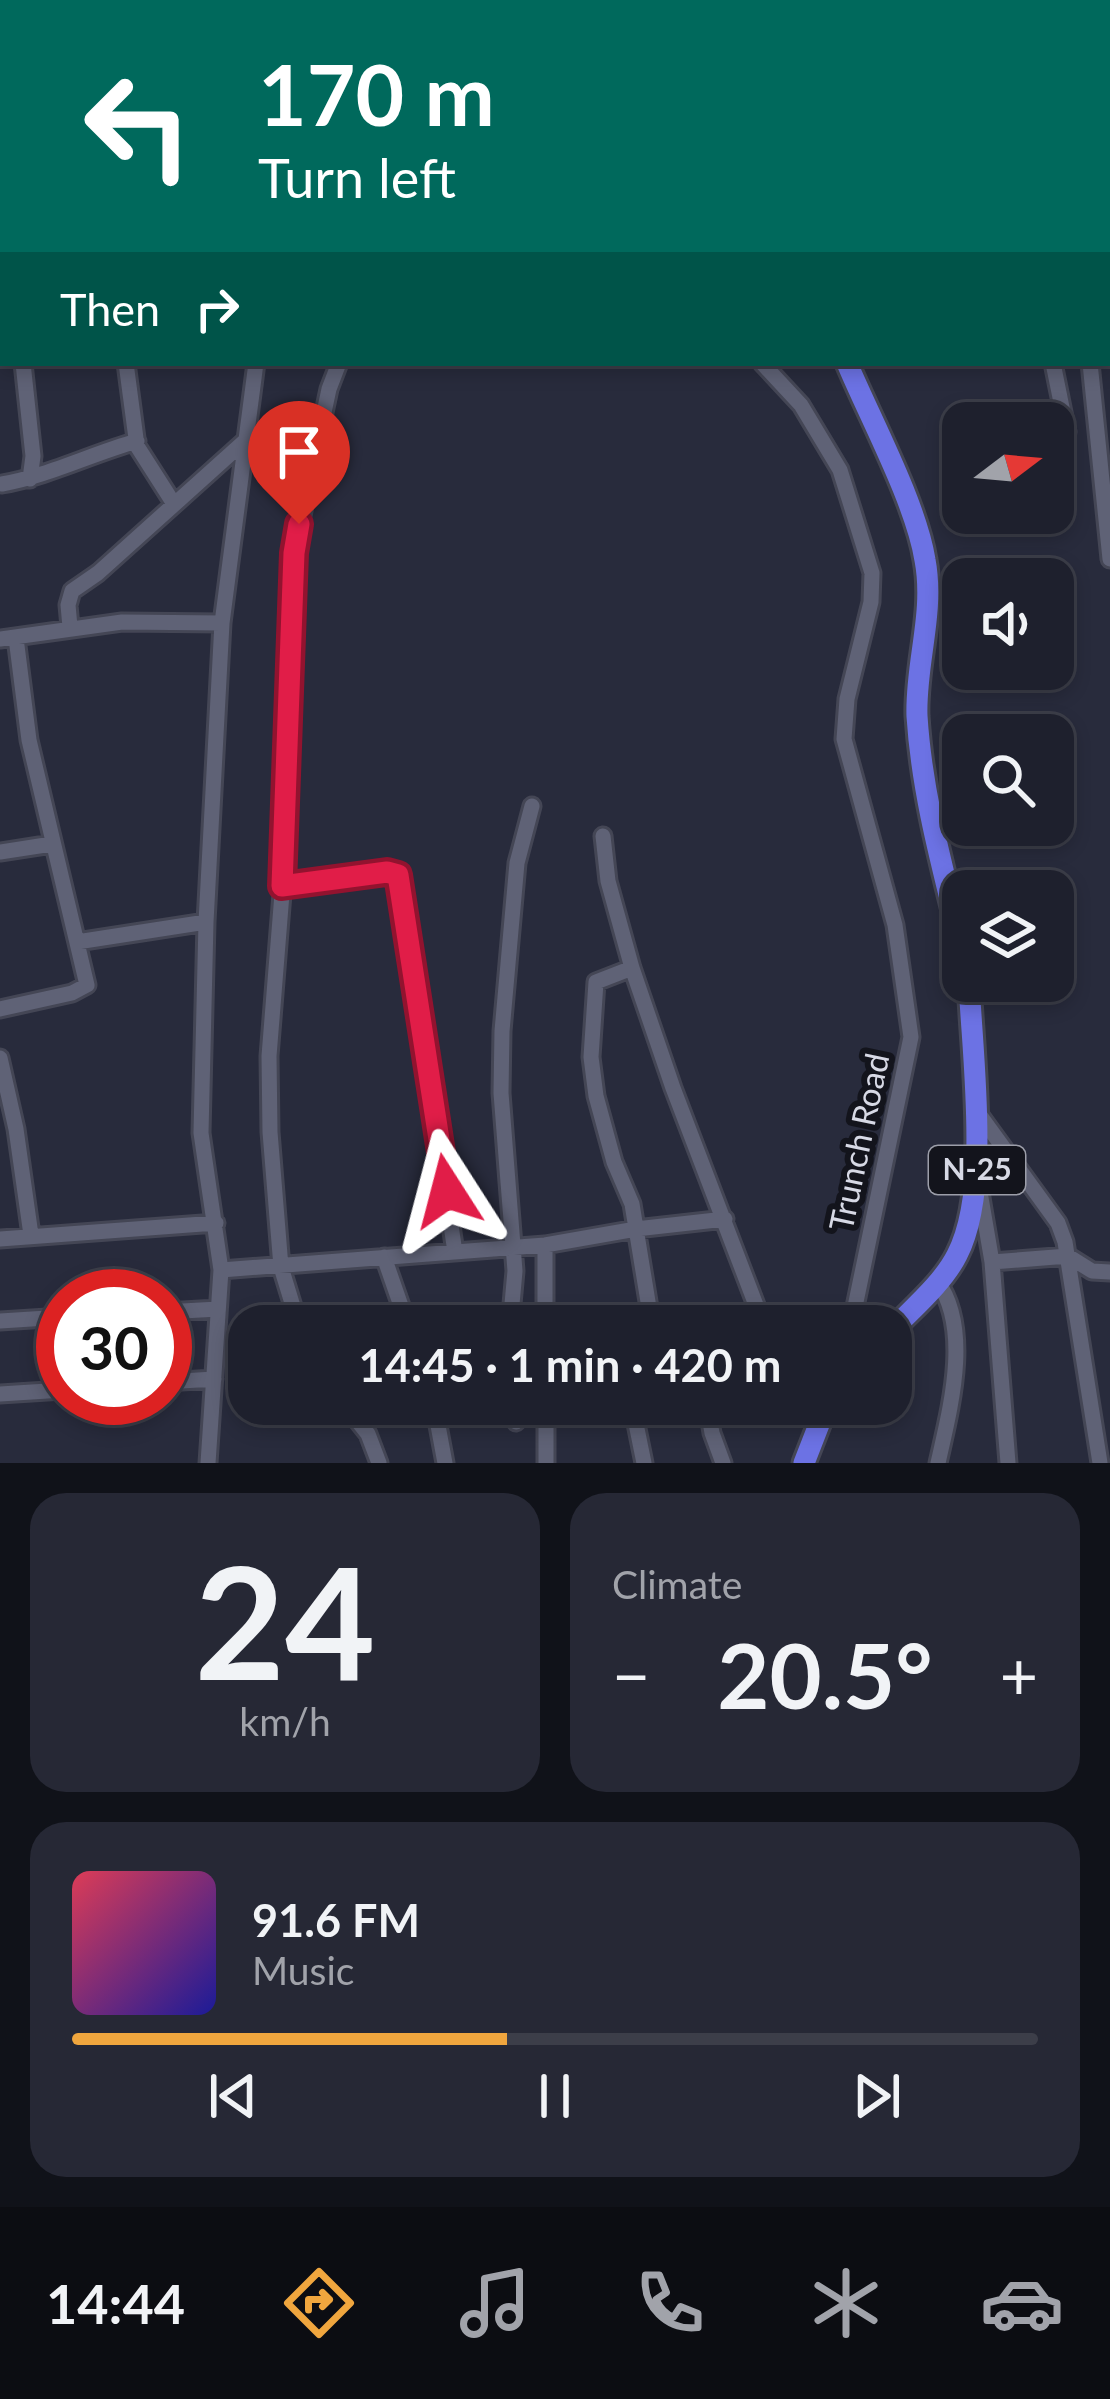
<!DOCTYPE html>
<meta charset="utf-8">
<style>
:root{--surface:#1e202d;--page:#262835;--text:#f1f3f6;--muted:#a1a3aa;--line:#3c3e49;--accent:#f0a63e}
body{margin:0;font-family:Lato,sans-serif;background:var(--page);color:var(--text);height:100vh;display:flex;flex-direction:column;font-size:45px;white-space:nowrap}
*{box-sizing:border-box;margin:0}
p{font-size:39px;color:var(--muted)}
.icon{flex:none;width:66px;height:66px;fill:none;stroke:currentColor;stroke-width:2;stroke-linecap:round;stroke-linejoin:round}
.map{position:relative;height:1463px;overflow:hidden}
.sheet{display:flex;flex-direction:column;gap:30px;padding:30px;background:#101219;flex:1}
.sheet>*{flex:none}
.hud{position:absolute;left:0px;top:0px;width:1110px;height:366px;box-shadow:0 6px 18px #0003,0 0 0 3px var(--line);background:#00695c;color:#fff;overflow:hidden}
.needle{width:78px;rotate:74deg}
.buttons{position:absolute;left:942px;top:402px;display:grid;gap:24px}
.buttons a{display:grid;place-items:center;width:132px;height:132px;border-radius:24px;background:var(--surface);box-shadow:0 6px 18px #0003,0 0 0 3px var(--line);font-size:60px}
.speed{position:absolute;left:36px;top:1269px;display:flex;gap:24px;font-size:60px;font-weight:700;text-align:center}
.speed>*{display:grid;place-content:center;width:156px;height:156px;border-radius:50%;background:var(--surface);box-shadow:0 6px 18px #0003,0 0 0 3px var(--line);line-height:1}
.speed .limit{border:18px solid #d22;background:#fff;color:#111}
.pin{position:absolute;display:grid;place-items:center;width:102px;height:102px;color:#fff;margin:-123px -51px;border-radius:50% 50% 50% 0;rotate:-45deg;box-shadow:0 0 12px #0007}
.pin .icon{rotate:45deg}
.me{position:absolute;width:132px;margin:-66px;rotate:351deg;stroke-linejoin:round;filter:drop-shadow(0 0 9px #0008)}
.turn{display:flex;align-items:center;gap:42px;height:252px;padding:0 60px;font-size:54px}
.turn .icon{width:156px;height:156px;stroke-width:2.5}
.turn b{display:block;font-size:84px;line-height:102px}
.then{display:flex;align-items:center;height:114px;padding:0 60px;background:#0003;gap:24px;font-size:45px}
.big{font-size:90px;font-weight:700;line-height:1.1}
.sheet .tile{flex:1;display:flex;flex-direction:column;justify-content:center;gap:18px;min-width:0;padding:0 42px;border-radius:36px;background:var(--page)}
.sheet .dial{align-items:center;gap:0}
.dial b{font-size:156px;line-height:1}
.song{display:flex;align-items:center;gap:36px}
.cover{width:144px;height:144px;border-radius:18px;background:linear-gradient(135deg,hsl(350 70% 55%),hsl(240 70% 35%))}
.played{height:12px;border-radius:6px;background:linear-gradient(90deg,var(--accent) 45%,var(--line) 45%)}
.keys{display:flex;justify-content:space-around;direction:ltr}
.heat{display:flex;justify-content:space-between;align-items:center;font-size:66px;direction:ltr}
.sheet .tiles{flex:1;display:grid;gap:30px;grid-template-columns:1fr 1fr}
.tile:last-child{grid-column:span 2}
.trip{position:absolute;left:228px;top:1305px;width:684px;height:120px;border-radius:36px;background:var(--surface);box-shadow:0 6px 18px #0003,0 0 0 3px var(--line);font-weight:700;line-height:120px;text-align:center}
.menu{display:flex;height:192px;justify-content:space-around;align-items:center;background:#0c0d12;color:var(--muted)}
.menu .icon{width:84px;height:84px}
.menu .on{color:var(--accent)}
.menu b{font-size:54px;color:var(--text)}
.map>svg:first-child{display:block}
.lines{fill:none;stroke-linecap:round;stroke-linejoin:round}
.minor-casing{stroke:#444655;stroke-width:21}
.highway-casing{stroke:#444655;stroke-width:27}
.minor{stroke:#5f6276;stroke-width:15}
.highway{stroke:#6c72e4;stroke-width:21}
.route-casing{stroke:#92132f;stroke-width:30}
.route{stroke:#e11d48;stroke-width:21}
.labels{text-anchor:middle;stroke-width:12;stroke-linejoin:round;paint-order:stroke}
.shield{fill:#13141c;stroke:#9c9ea9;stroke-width:3}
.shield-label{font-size:30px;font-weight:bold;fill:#d7d9e5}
.street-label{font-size:33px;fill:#d7d9e5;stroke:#13141c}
</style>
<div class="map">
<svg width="1110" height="1463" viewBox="0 0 1110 1463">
<rect width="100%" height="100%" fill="#282b3c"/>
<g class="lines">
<g class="minor-casing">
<path id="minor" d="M558,0L562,3
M1059,0L1060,3
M19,3L23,0
M121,3V0
M269,3V0
M371,3L372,0
M622,3V0
M748,3L755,0
M0,14L3,13
M2,79L3,148
M0,253H3
M23,363L33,456L30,479
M126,363L137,446L174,504
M762,363L801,405L840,470L872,573L871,602L847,699L844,739L895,925L911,1037L851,1326
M1053,363L1067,432
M1090,363L1110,559
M2,484C48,476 91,454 137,441
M70,627L68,605L72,591L98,573L247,439
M0,639L122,622L222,623
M603,836L608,881L632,968L673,1088L764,1326
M0,852L52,844
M282,886L387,872L398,875L455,1252
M77,942L206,922
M632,968L596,982L591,1057L596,1096L614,1162L632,1204L652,1326
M0,1009L72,993L87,985L29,740L16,638
M0,1058L16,1129L31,1235
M976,1110L1058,1223L1065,1242L1100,1463
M979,1186L992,1262L1008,1463
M0,1239L216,1223
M545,1245V1326
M384,1257L408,1326
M992,1262L1068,1256L1092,1271L1110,1272
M221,1270L545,1245L636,1229L725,1219
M937,1281C972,1329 950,1409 938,1463
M165,1312L218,1309
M0,1321L63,1317
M299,1326L281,1267L270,1132L269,1056L284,869L294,553L329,389L339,363
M510,1326L515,1271L501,1093L502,1031L517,863L532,806
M165,1382L214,1379
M0,1394L63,1390
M344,1404L368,1434L379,1463
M434,1404L445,1463
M514,1404L516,1422
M546,1404V1463
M637,1404L633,1409L644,1463
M707,1404L712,1433L723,1463
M208,1463L221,1270L201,1133L206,922L222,623L256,363"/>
</g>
<g class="highway-casing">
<path id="highway" d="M1016,3L1018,0
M847,363C870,418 916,503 925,560C935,613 915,664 917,716C922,796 944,873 963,951
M891,1331C913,1308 943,1283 957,1255C991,1190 972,1056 969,981
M804,1463L827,1404"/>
</g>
<use href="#minor" class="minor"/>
<use href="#highway" class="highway"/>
</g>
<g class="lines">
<g class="route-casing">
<path id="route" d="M299,524L294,553L282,886L387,872L398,875L447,1191"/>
</g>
<use href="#route" class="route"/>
</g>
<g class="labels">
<rect class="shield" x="929" y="1146" width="96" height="48" rx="9"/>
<g class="shield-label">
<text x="977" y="1180">N-25</text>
</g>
<g class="street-label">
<text transform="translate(859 1142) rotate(-78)" y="12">Trunch Road</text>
</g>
</g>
</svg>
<div class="buttons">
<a><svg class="needle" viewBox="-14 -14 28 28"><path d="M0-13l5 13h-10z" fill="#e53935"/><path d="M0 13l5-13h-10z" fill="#a1a3aa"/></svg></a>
<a><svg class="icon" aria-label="sound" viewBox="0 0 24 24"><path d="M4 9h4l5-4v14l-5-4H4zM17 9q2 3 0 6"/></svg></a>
<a><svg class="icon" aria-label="search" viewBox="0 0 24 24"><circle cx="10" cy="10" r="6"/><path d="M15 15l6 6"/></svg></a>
<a><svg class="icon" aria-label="layers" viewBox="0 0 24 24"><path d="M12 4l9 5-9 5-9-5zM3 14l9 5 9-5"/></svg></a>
</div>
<div class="speed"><div class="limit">30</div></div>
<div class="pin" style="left:299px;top:524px;background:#d93025"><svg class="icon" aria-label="arrive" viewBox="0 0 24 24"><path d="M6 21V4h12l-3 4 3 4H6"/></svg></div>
<svg class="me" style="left:447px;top:1191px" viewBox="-20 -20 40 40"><path d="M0-17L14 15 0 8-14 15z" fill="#e11d48" stroke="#fff" stroke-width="4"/></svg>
<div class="trip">14:45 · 1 min · 420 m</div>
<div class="hud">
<div class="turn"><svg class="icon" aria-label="left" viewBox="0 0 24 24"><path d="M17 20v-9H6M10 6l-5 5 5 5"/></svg><div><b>170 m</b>Turn left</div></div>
<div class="then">Then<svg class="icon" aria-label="right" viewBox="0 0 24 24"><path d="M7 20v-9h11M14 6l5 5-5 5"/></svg></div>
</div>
</div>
<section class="sheet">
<div class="tiles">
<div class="tile dial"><b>24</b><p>km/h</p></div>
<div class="tile"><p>Climate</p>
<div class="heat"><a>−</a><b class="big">20.5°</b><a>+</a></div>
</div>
<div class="tile">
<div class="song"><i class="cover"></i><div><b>91.6 FM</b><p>Music</p></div></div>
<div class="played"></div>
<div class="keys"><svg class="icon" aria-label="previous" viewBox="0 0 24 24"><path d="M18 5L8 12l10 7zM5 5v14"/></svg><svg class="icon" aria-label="pause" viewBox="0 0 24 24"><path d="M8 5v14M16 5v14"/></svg><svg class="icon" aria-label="next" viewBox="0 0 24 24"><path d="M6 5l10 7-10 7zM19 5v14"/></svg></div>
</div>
</div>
</section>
<nav class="menu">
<b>14:44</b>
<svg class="icon on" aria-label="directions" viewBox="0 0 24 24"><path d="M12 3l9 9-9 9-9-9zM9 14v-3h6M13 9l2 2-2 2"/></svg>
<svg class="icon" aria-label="music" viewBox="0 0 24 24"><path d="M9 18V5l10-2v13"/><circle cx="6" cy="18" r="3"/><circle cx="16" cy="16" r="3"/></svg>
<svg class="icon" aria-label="phone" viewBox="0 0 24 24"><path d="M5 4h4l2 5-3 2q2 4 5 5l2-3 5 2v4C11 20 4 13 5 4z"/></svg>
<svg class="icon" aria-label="climate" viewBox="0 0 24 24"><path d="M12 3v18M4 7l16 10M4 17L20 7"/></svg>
<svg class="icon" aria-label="car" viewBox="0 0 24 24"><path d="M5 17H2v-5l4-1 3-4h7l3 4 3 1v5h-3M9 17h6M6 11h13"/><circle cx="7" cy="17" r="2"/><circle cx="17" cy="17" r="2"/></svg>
</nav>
